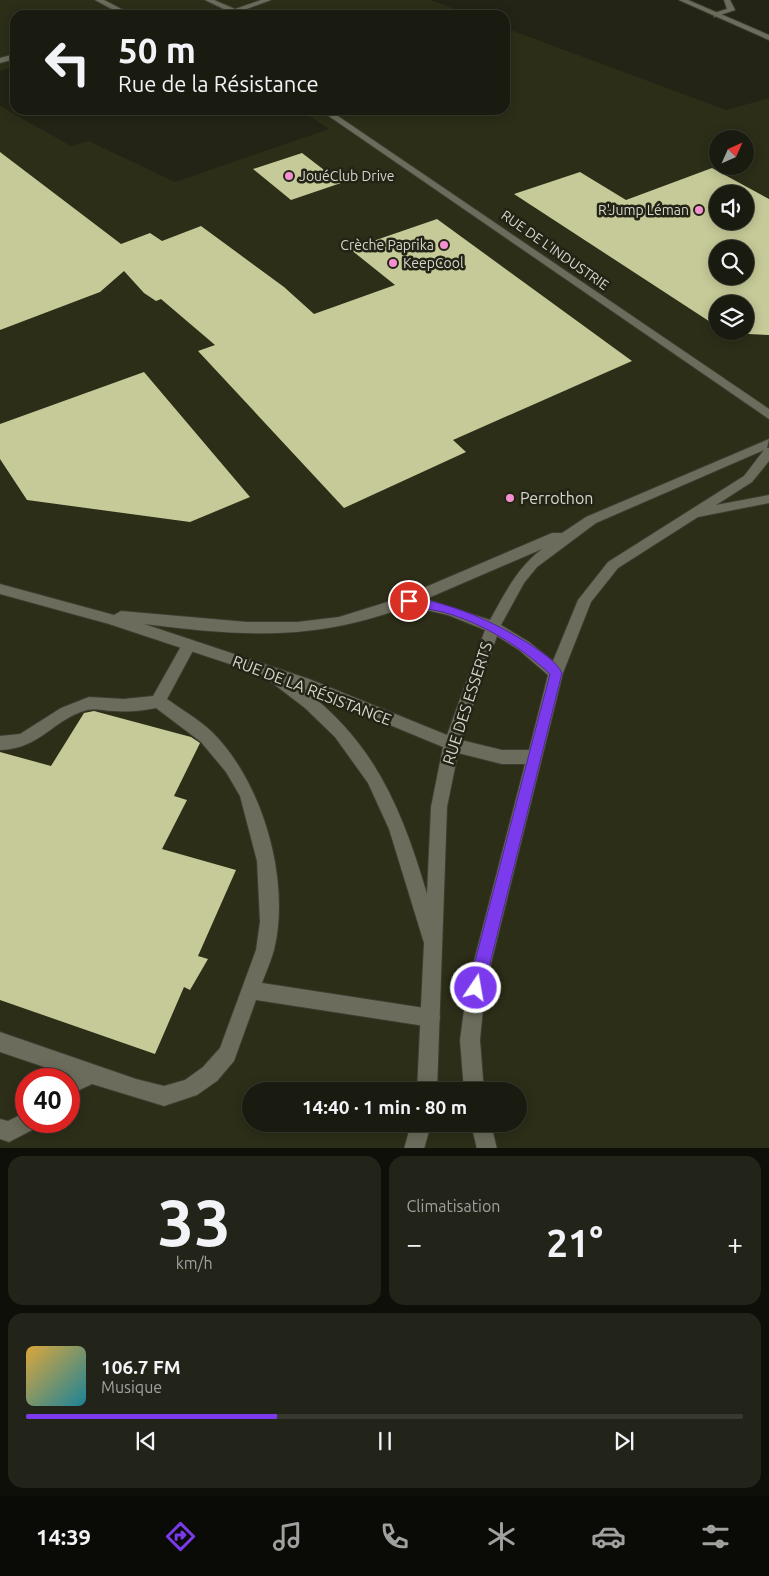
<!DOCTYPE html>
<html lang="fr">
<meta charset="utf-8">
<style>
:root{--surface:#1a1b10;--page:#232419;--text:#f1f3f6;--muted:#9fa19f;--line:#383930;--accent:#7c3aed}
body{margin:0;font-family:Ubuntu,sans-serif;background:var(--page);color:var(--text);height:100vh;display:flex;flex-direction:column;font-size:19px;white-space:nowrap}
*{box-sizing:border-box;margin:0}
p{font-size:16px;color:var(--muted)}
.icon{flex:none;width:28px;height:28px;fill:none;stroke:currentColor;stroke-width:2;stroke-linecap:round;stroke-linejoin:round}
.map{position:relative;height:1148px;overflow:hidden}
.panel{display:flex;flex-direction:column;gap:8px;padding:8px;background:#0e0f09;flex:1}
.panel>*{flex:none}
.banner{position:absolute;left:10px;top:10px;width:500px;height:105px;border-radius:15px;box-shadow:0 2px 12px #0003,0 0 0 1px var(--line);background:#1a1b10;color:var(--text);overflow:hidden}
.needle{width:32px;rotate:45deg}
.controls{position:absolute;left:709px;top:130px;display:grid;gap:10px}
.controls a{display:grid;place-items:center;width:45px;height:45px;border-radius:50%;background:var(--surface);box-shadow:0 2px 12px #0003,0 0 0 1px var(--line);font-size:25px}
.speed{position:absolute;left:15px;top:1068px;display:flex;gap:10px;font-size:25px;font-weight:700;text-align:center}
.speed>*{display:grid;place-content:center;width:65px;height:65px;border-radius:50%;background:var(--surface);box-shadow:0 2px 12px #0003,0 0 0 1px var(--line);line-height:1}
.speed .limit{border:8px solid #d22;background:#fff;color:#111}
.pin{position:absolute;display:grid;place-items:center;width:42px;height:42px;color:#fff;margin:-21px;border:2px solid #fff;border-radius:50%;box-shadow:0 1px 5px #0007}
.me{position:absolute;width:55px;margin:-28px;rotate:12deg;stroke-linejoin:round;filter:drop-shadow(0 0 4px #0008)}
.turn{display:flex;align-items:center;gap:18px;height:105px;padding:0 25px;font-size:22px}
.turn .icon{width:65px;height:65px;stroke-width:2.5}
.turn b{display:block;font-size:35px;line-height:42px}
.big{font-size:38px;font-weight:700;line-height:1.1}
.panel .widget{flex:1;display:flex;flex-direction:column;justify-content:center;gap:8px;min-width:0;padding:0 18px;border-radius:15px;background:var(--page)}
.panel .dial{align-items:center;gap:0}
.dial b{font-size:65px;line-height:1}
.song{display:flex;align-items:center;gap:15px}
.cover{width:60px;height:60px;border-radius:8px;background:linear-gradient(135deg,hsl(40 70% 55%),hsl(190 70% 35%))}
.played{height:5px;border-radius:2px;background:linear-gradient(90deg,var(--accent) 35%,var(--line) 35%)}
.keys{display:flex;justify-content:space-around;direction:ltr}
.heat{display:flex;justify-content:space-between;align-items:center;font-size:28px;direction:ltr}
.panel .tiles{flex:1;display:grid;gap:8px;grid-template-columns:1fr 1fr}
.widget:last-child{grid-column:span 2}
.trip{position:absolute;left:242px;top:1082px;width:285px;height:50px;border-radius:25px;background:var(--surface);box-shadow:0 2px 12px #0003,0 0 0 1px var(--line);font-weight:700;line-height:50px;text-align:center}
.menu{display:flex;height:80px;justify-content:space-around;align-items:center;background:#0a0b06;color:var(--muted)}
.menu .icon{width:35px;height:35px}
.menu .selected{color:var(--accent)}
.menu b{font-size:22px;color:var(--text)}
.map>svg:first-child{display:block}
.built{fill:#2c2e18;fill-rule:evenodd}
.building{fill:#c6ca98;fill-rule:evenodd}
.lines{fill:none;stroke-linecap:round;stroke-linejoin:round}
.service-casing{stroke:#3c3d32;stroke-width:2}
.minor-casing{stroke:#3c3d32;stroke-width:2}
.tertiary-casing{stroke:#3c3d32;stroke-width:2}
.service{fill:#6b6c5b;fill-rule:evenodd}
.minor{fill:#6b6c5b;fill-rule:evenodd}
.tertiary{fill:#6b6c5b;fill-rule:evenodd}
.route{fill:#7c3aed;stroke:#51269a}
.poi-dot{fill:#f591d2;stroke:#232415;stroke-width:2}
.labels{text-anchor:middle;stroke-width:5;stroke-linejoin:round;paint-order:stroke}
.far-poi-label{font-size:14px;fill:#d5d6cc;stroke:#232415;text-anchor:start}
.far-street-label{font-size:14px;fill:#d5d6cc;stroke:#232415}
.poi-label{font-size:16px;fill:#d5d6cc;stroke:#232415;text-anchor:start}
.street-label{font-size:16px;fill:#d5d6cc;stroke:#232415}
</style>
<div class="map">
<svg width="769" height="1149" viewBox="0 0 769 1149">
<rect width="100%" height="100%" fill="#232415"/>
<path class="built" d="M0,0H431L471,15H15V66L0,71Z
M505,28L726,110L769,98V1148H0V106L71,146L89,141L175,182L329,129L300,110H505ZM718,139H745V166H718ZM718,194H745V221H718ZM718,249H745V276H718ZM718,304H745V331H718ZM26,1079H69V1121H26ZM251,1091H519V1124H251Z"/>
<path class="building" d="M0,152L121,244L150,233L162,241L201,226L284,287L314,314L395,285L350,249L437,219L632,361L453,440L466,452L344,508L198,351L215,345L161,299L156,301L144,293L124,271L100,292L0,330Z
M302,153L341,183L291,200L253,169Z
M712,168L769,199V335L727,333L723,331H745V304H718V327L514,194L580,172L626,200ZM718,194H745V221H718ZM718,249H745V276H718Z
M144,372L250,497L190,522L27,500L0,459V424Z
M94,711L191,737L200,743L174,796L187,800L162,849L236,870L198,956L208,959L190,990L184,987L155,1054L0,1000V752L51,766L84,713Z"/>
<g class="lines">
<g class="service-casing">
<path id="service" d="M205,0H214L235,9L261,0H271L230,15H219L228,11Z
M724,0H730L735,10L714,17V13L727,9Z
M189,639L194,641L196,645L167,699C182,710 200,720 213,733C263,783 291,881 274,950C271,961 266,972 262,983L431,1009L438,1011L440,1018L438,1025L431,1027L256,1000L234,1061L217,1081L197,1095L164,1106L92,1084L69,1095V1079H62L68,1075L0,1052V1032L136,1079L164,1086L185,1080L203,1067L220,1048L256,950L260,922L257,861L240,796L226,772L201,742L156,708C142,711 128,712 113,711C104,711 96,708 87,710C53,719 41,749 0,750V736L20,734L61,708L89,697L124,699L153,696L184,641Z
M26,1112V1121H39L36,1128L9,1142L0,1139V1119L8,1121Z"/>
</g>
<g class="minor-casing">
<path id="minor" d="M95,0H104L133,15H123Z
M679,0H688L769,35V40Z
M15,54V59L0,63V58Z
M320,110H329L769,409V419Z"/>
</g>
<g class="tertiary-casing">
<path id="tertiary" d="M769,439L767,448H769V461L752,482L716,505L769,495V503L698,517L618,568L591,602L563,673L485,988L480,1040L484,1091H464L460,1040L467,988L525,764H502L458,753L447,807L437,1091H417L424,943L389,829L368,783L335,737L305,708L271,682L269,677L109,624L0,594V584L114,615L121,611L247,622H297L339,617L400,598L552,533H562L586,517ZM764,450L744,476L608,562L578,600L553,661L529,642L501,625L524,583L537,567L596,523ZM542,549C517,568 505,593 490,620L426,599ZM408,606L448,615L485,630L447,735L309,679L144,624C241,636 315,642 408,606ZM497,636L519,650L548,675L529,750H502L461,740ZM303,689L443,747L431,807L427,894C403,812 375,742 303,689Z
M411,1124H431L424,1149H404Z
M471,1124H491L497,1149H477Z"/>
</g>
<use href="#service" class="service"/>
<use href="#minor" class="minor"/>
<use href="#tertiary" class="tertiary"/>
</g>
<path class="route" d="M409,596C457,606 489,619 531,645C541,652 556,661 562,673L484,988L482,993L476,996L471,993L468,988L550,674C520,646 482,623 443,612C430,609 417,608 405,604V598Z"/>
<g class="poi-dot">
<circle cx="289" cy="176" r="5"/>
<circle cx="699" cy="210" r="5"/>
<circle cx="444" cy="245" r="5"/>
<circle cx="393" cy="263" r="5"/>
<circle cx="510" cy="498" r="5"/>
</g>
<g class="labels">
<g class="far-poi-label">
<text x="299" y="181">JouéClub Drive</text>
<text x="689" y="215" text-anchor="end">R'Jump Léman</text>
<text x="434" y="250" text-anchor="end">Crèche Paprika</text>
<text x="403" y="268">KeepCool</text>
</g>
<g class="far-street-label">
<text transform="translate(555 250) rotate(35)" y="5">RUE DE L'INDUSTRIE</text>
</g>
<g class="poi-label">
<text x="520" y="504">Perrothon</text>
</g>
<g class="street-label">
<text transform="translate(312 690) rotate(21)" y="6">RUE DE LA RÉSISTANCE</text>
<text transform="translate(467 703) rotate(-72)" y="6">RUE DES ESSERTS</text>
</g>
</g>
</svg>
<div class="controls">
<a><svg class="needle" viewBox="-14 -14 28 28"><path d="M0-13l5 13h-10z" fill="#e53935"/><path d="M0 13l5-13h-10z" fill="#9fa19f"/></svg></a>
<a><svg class="icon" aria-label="sound" viewBox="0 0 24 24"><path d="M4 9h4l5-4v14l-5-4H4zM17 9q2 3 0 6"/></svg></a>
<a><svg class="icon" aria-label="search" viewBox="0 0 24 24"><circle cx="10" cy="10" r="6"/><path d="M15 15l6 6"/></svg></a>
<a><svg class="icon" aria-label="layers" viewBox="0 0 24 24"><path d="M12 4l9 5-9 5-9-5zM3 14l9 5 9-5"/></svg></a>
</div>
<div class="speed"><div class="limit">40</div></div>
<div class="pin" style="left:409px;top:601px;background:#d93025"><svg class="icon" aria-label="arrive" viewBox="0 0 24 24"><path d="M6 21V4h12l-3 4 3 4H6"/></svg></div>
<svg class="me" style="left:476px;top:988px" viewBox="-20 -20 40 40"><circle r="17" fill="#7c3aed" stroke="#fff" stroke-width="3"/><path d="M0-11L8 9 0 5-8 9z" fill="#fff"/></svg>
<div class="trip">14:40 · 1 min · 80 m</div>
<div class="banner">
<div class="turn"><svg class="icon" aria-label="left" viewBox="0 0 24 24"><path d="M17 20v-9H6M10 6l-5 5 5 5"/></svg><div><b>50 m</b>Rue de la Résistance</div></div>
</div>
</div>
<section class="panel">
<div class="tiles">
<div class="widget dial"><b>33</b><p>km/h</p></div>
<div class="widget"><p>Climatisation</p>
<div class="heat"><a>−</a><b class="big">21°</b><a>+</a></div>
</div>
<div class="widget">
<div class="song"><i class="cover"></i><div><b>106.7 FM</b><p>Musique</p></div></div>
<div class="played"></div>
<div class="keys"><svg class="icon" aria-label="previous" viewBox="0 0 24 24"><path d="M18 5L8 12l10 7zM5 5v14"/></svg><svg class="icon" aria-label="pause" viewBox="0 0 24 24"><path d="M8 5v14M16 5v14"/></svg><svg class="icon" aria-label="next" viewBox="0 0 24 24"><path d="M6 5l10 7-10 7zM19 5v14"/></svg></div>
</div>
</div>
</section>
<nav class="menu">
<b>14:39</b>
<svg class="icon selected" aria-label="directions" viewBox="0 0 24 24"><path d="M12 3l9 9-9 9-9-9zM9 14v-3h6M13 9l2 2-2 2"/></svg>
<svg class="icon" aria-label="music" viewBox="0 0 24 24"><path d="M9 18V5l10-2v13"/><circle cx="6" cy="18" r="3"/><circle cx="16" cy="16" r="3"/></svg>
<svg class="icon" aria-label="phone" viewBox="0 0 24 24"><path d="M5 4h4l2 5-3 2q2 4 5 5l2-3 5 2v4C11 20 4 13 5 4z"/></svg>
<svg class="icon" aria-label="climate" viewBox="0 0 24 24"><path d="M12 3v18M4 7l16 10M4 17L20 7"/></svg>
<svg class="icon" aria-label="car" viewBox="0 0 24 24"><path d="M5 17H2v-5l4-1 3-4h7l3 4 3 1v5h-3M9 17h6M6 11h13"/><circle cx="7" cy="17" r="2"/><circle cx="17" cy="17" r="2"/></svg>
<svg class="icon" aria-label="filters" viewBox="0 0 24 24"><path d="M4 7h16M4 17h16"/><circle cx="9" cy="7" r="2"/><circle cx="15" cy="17" r="2"/></svg>
</nav>
